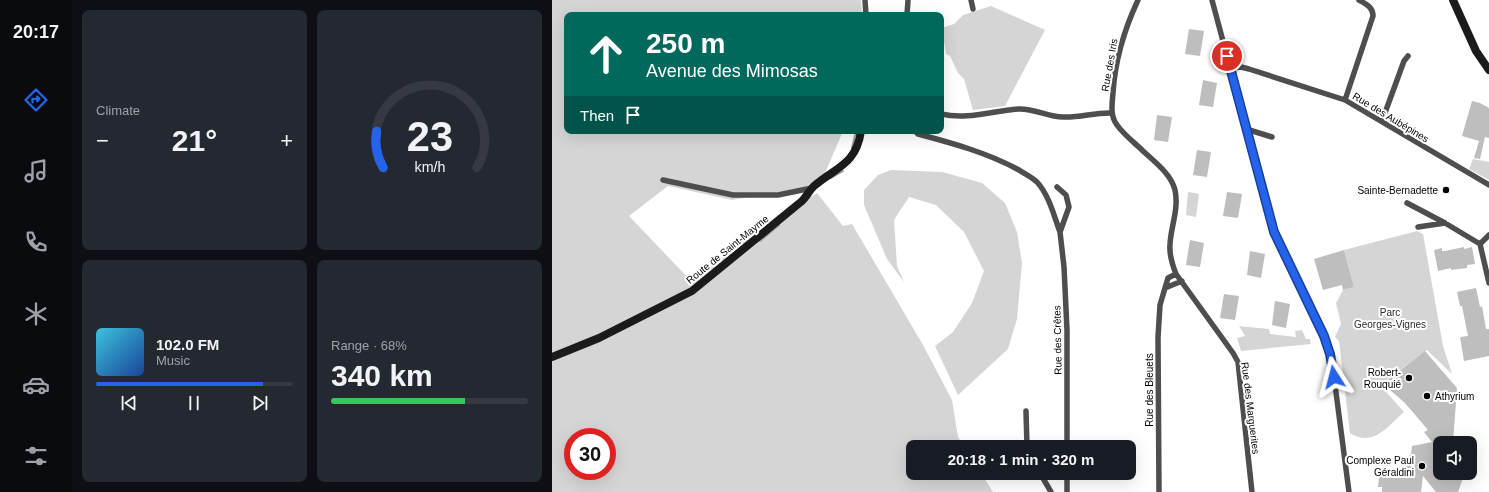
<!DOCTYPE html>
<meta charset="utf-8">
<style>
:root{--surface:#171b24;--page:#242831;--text:#f1f3f6;--muted:#9ea1a6;--line:#363941;--accent:#2563eb}
body{margin:0;font-family:Arial,sans-serif;background:var(--page);color:var(--text);height:100vh;display:flex;flex-direction:column;font-size:15px;white-space:nowrap}
*{box-sizing:border-box;margin:0}
p{font-size:13px;color:var(--muted)}
.icon{flex:none;width:22px;height:22px;fill:none;stroke:currentColor;stroke-width:2;stroke-linecap:round;stroke-linejoin:round}
.map{position:relative;flex:1;overflow:hidden}
.panel{display:flex;flex-direction:column;gap:10px;padding:10px;background:#0d0f14;width:480px}
.panel>*{flex:none}
.guide{position:absolute;left:12px;top:12px;width:380px;height:122px;border-radius:8px;box-shadow:0 4px 16px #0002;background:#00695c;color:#fff;overflow:hidden}
.controls{position:absolute;left:881px;top:436px;display:grid;gap:8px}
.controls a{display:grid;place-items:center;width:44px;height:44px;border-radius:8px;background:var(--surface);box-shadow:0 4px 16px #0002;font-size:20px}
.speed{position:absolute;left:12px;top:428px;display:flex;gap:8px;font-size:20px;font-weight:700;text-align:center}
.speed>*{display:grid;place-content:center;width:52px;height:52px;border-radius:50%;background:var(--surface);box-shadow:0 4px 16px #0002;line-height:1}
.speed .limit{border:6px solid #d22;background:#fff;color:#111}
.pin{position:absolute;display:grid;place-items:center;width:34px;height:34px;color:#fff;margin:-17px;border:2px solid #fff;border-radius:50%;box-shadow:0 1px 4px #0007}
.me{position:absolute;width:44px;margin:-22px;rotate:351deg;stroke-linejoin:round;filter:drop-shadow(0 0 3px #0008)}
.turn{display:flex;align-items:center;gap:14px;height:84px;padding:0 16px;font-size:18px}
.turn .icon{width:52px;height:52px;stroke-width:2.5}
.turn b{display:block;font-size:28px;line-height:34px}
.then{display:flex;align-items:center;height:38px;padding:0 16px;background:#0003;gap:8px;font-size:15px}
.big{font-size:30px;font-weight:700;line-height:1.1}
.panel .widget{flex:1;display:flex;flex-direction:column;justify-content:center;gap:6px;min-width:0;padding:0 14px;border-radius:8px;background:var(--page)}
.panel .dial{align-items:center;gap:0}
.dial svg{height:104px;overflow:visible;fill:none;stroke:var(--line);stroke-width:7;stroke-linecap:round;text-anchor:middle}
.dial text{fill:var(--text);stroke:none}
.song{display:flex;align-items:center;gap:12px}
.cover{width:48px;height:48px;border-radius:6px;background:linear-gradient(135deg,hsl(190 70% 55%),hsl(220 70% 35%))}
.played{height:4px;border-radius:2px;background:linear-gradient(90deg,var(--accent) 85%,var(--line) 85%)}
.keys{display:flex;justify-content:space-around;direction:ltr}
.heat{display:flex;justify-content:space-between;align-items:center;font-size:22px;direction:ltr}
.charge{height:6px;border-radius:3px;background:linear-gradient(90deg,#34c759 68%,var(--line) 0)}
.panel .tiles{flex:1;display:grid;gap:10px;grid-template-columns:repeat(2,1fr)}
.trip{position:absolute;left:354px;top:440px;width:230px;height:40px;border-radius:8px;background:var(--surface);box-shadow:0 4px 16px #0002;font-weight:700;line-height:40px;text-align:center}
main{display:flex;flex:1;min-height:0}
.tab-bar{display:flex;flex-direction:column;width:72px;justify-content:space-around;align-items:center;background:#090b0e;color:var(--muted)}
.tab-bar .icon{width:28px;height:28px}
.tab-bar .active{color:var(--accent)}
.tab-bar b{font-size:18px;color:var(--text)}
.map>svg:first-child{display:block}
.green{fill:#d5d5d5;fill-rule:evenodd}
.lines{fill:none;stroke-linecap:round;stroke-linejoin:round}
.stream{stroke:#9c9c9c;stroke-width:2}
.building{fill:#bebebe}
.street{stroke:#4e4e4e;stroke-width:5.5}
.secondary{stroke:#1b1b1b;stroke-width:8}
.route-casing{stroke:#184099;stroke-width:10}
.route{stroke:#2563eb;stroke-width:7}
.poi-dot{fill:#000;stroke:#fff;stroke-width:1.5}
.labels{text-anchor:middle;stroke-width:4;stroke-linejoin:round;paint-order:stroke}
.street-label{font-size:10px;fill:#000;stroke:#fff}
.poi-label{font-size:10px;fill:#000;stroke:#fff;text-anchor:end}
.park-label{font-size:10px;fill:#2c2c2c;stroke:#fff}
</style>
<main>
<nav class="tab-bar">
<b>20:17</b>
<svg class="icon active" aria-label="directions" viewBox="0 0 24 24"><path d="M12 3l9 9-9 9-9-9zM9 14v-3h6M13 9l2 2-2 2"/></svg>
<svg class="icon" aria-label="music" viewBox="0 0 24 24"><path d="M9 18V5l10-2v13"/><circle cx="6" cy="18" r="3"/><circle cx="16" cy="16" r="3"/></svg>
<svg class="icon" aria-label="phone" viewBox="0 0 24 24"><path d="M5 4h4l2 5-3 2q2 4 5 5l2-3 5 2v4C11 20 4 13 5 4z"/></svg>
<svg class="icon" aria-label="climate" viewBox="0 0 24 24"><path d="M12 3v18M4 7l16 10M4 17L20 7"/></svg>
<svg class="icon" aria-label="car" viewBox="0 0 24 24"><path d="M5 17H2v-5l4-1 3-4h7l3 4 3 1v5h-3M9 17h6M6 11h13"/><circle cx="7" cy="17" r="2"/><circle cx="17" cy="17" r="2"/></svg>
<svg class="icon" aria-label="filters" viewBox="0 0 24 24"><path d="M4 7h16M4 17h16"/><circle cx="9" cy="7" r="2"/><circle cx="15" cy="17" r="2"/></svg>
</nav>
<section class="panel">
<div class="tiles">
<div class="widget"><p>Climate</p>
<div class="heat"><a>−</a><b class="big">21°</b><a>+</a></div>
</div>
<div class="widget dial"><svg viewBox="0 0 100 80">
<path d="M14 69A42 42 0 1 1 86 69"/>
<path d="M14 69A42 42 0 0 1 9 41" stroke="#2563eb"/>
<text x="50" y="56" font-size="32" font-weight="700">23</text>
<text x="50" y="72" font-size="11">km/h</text>
</svg></div>
<div class="widget">
<div class="song"><i class="cover"></i><div><b>102.0 FM</b><p>Music</p></div></div>
<div class="played"></div>
<div class="keys"><svg class="icon" aria-label="previous" viewBox="0 0 24 24"><path d="M18 5L8 12l10 7zM5 5v14"/></svg><svg class="icon" aria-label="pause" viewBox="0 0 24 24"><path d="M8 5v14M16 5v14"/></svg><svg class="icon" aria-label="next" viewBox="0 0 24 24"><path d="M6 5l10 7-10 7zM19 5v14"/></svg></div>
</div>
<div class="widget"><p>Range · 68%</p><b class="big">340 km</b><div class="charge"></div></div>
</div>
</section>
<div class="map">
<svg width="937" height="492" viewBox="0 0 937 492">
<rect width="100%" height="100%" fill="#fff"/>
<path class="green" d="M0,0H309L310,15H15V131H291L268,185L180,200L116,186L77,216L141,283L193,238L265,193L291,226L300,224L371,345L400,400L406,437L413,447H361V473H429L441,492H0ZM21,437H55V471H21Z
M439,6L493,30L453,106L421,110L412,79L406,73L398,56L394,54L390,28L402,24L411,15Z
M921,159L937,162V180L917,169Z
M339,170L390,172L430,183L453,203L465,232L470,263L465,319L456,349L406,395L383,346L401,332L420,303L432,271L412,232L384,205L357,197L342,220L345,266L352,282L335,259L312,205V190L326,175Z
M636,192L647,194L644,217L634,215Z
M865,231L871,234L891,346L900,374L875,350L828,385L852,412C836,426 821,448 798,433L787,341L783,337L789,324L784,303L791,290L802,287L792,250Z
M687,326L717,329L718,334L744,337L743,331L750,330L754,339H758L759,344L689,351L685,338L693,336Z"/>
<g class="lines">
<path class="stream" d="M300,148L304,131
M279,178L291,171
M208,241L227,225"/>
</g>
<path class="building" d="M637,29L652,31L648,56L633,54Z
M651,80L665,83L661,107L647,105Z
M920,101L928,103L937,108V138L933,137L928,159L922,158L927,141L910,136Z
M605,115L620,117L616,142L602,140Z
M645,150L659,152L655,177L641,175Z
M675,192L690,194L686,218L671,216Z
M638,240L652,243L648,267L634,265Z
M912,247V249L920,247L923,264L915,265V268L899,270V268L886,271L882,250L890,248V251H893Z
M792,250L802,287L791,290L790,285L771,290L762,259Z
M698,251L713,254L709,278L695,275Z
M924,288L928,307L930,306L934,329H937V356L912,361L908,337L916,336L910,306H908L905,292Z
M672,294L687,296L683,320L668,318Z
M723,301L738,304L734,328L720,325Z
M873,351L905,388L901,443H888V473H913L906,492H884L871,476L869,492H830V487H826L827,478L824,475L833,468L840,476H848L849,471L854,467L852,464L854,462V459L859,454L860,446L880,442L872,432L876,430L853,403L831,384Z"/>
<g class="lines">
<path class="street" d="M313,0L314,15
M419,0L421,9
M586,0C572,30 563,59 561,93C560,104 558,116 565,125C572,135 583,143 591,151C603,162 619,174 623,190C627,209 619,226 618,244C617,255 620,264 624,274L681,353L686,362L700,492
M660,0L722,232L773,336L779,354L797,492
M355,15L356,0
M678,68L689,67L697,69L793,100L937,185
M793,100L821,16C821,7 814,4 807,0
M389,114C416,120 439,111 466,109C482,108 495,117 511,117C527,118 544,112 560,113
M830,121L852,61L856,56
M694,129L720,137
M363,131L366,134C400,143 436,153 467,170C473,174 480,177 485,182C497,195 502,216 508,232
M111,180L181,195H226L260,188
M505,187L514,195L517,207L508,232L512,267L515,330V447
M855,203L893,223L928,244
M866,227L893,223
M928,244L937,283
M928,244L937,235
M624,274L616,278L613,288L630,281
M474,411L475,447
M488,473L499,492
M515,492V473
M607,492L606,337L608,305L613,288"/>
<path class="secondary" d="M901,0L924,51L937,70
M0,357L47,338L140,291L250,201C254,197 257,191 262,186C284,167 304,165 309,131"/>
</g>
<g class="lines">
<g class="route-casing">
<path id="route" d="M675,56L722,232L772,336L778,354L782,377"/>
</g>
<use href="#route" class="route"/>
</g>
<g class="poi-dot">
<circle cx="894" cy="190" r="4"/>
<circle cx="857" cy="378" r="4"/>
<circle cx="875" cy="396" r="4"/>
<circle cx="870" cy="466" r="4"/>
</g>
<g class="labels">
<g class="street-label">
<text transform="translate(557 65) rotate(-80)" y="4">Rue des Iris</text>
<text transform="translate(839 117) rotate(31)" y="4">Rue des Aubépines</text>
<text transform="translate(175 249) rotate(-39)" y="4">Route de Saint-Mayme</text>
<text transform="translate(505 340) rotate(-91)" y="4">Rue des Crêtes</text>
<text transform="translate(597 390) rotate(-90)" y="4">Rue des Bleuets</text>
<text transform="translate(699 408) rotate(83)" y="4">Rue des Marguerites</text>
</g>
<g class="poi-label">
<text x="886" y="194">Sainte-Bernadette</text>
<text x="849" y="376">Robert-<tspan x="849" dy="12">Rouquié</tspan></text>
<text x="883" y="400" text-anchor="start">Athyrium</text>
<text x="862" y="464">Complexe Paul<tspan x="862" dy="12">Géraldini</tspan></text>
</g>
<g class="park-label">
<text x="838" y="316">Parc<tspan x="838" dy="12">Georges-Vignes</tspan></text>
</g>
</g>
</svg>
<div class="controls">
<a><svg class="icon" aria-label="sound" viewBox="0 0 24 24"><path d="M4 9h4l5-4v14l-5-4H4zM17 9q2 3 0 6"/></svg></a>
</div>
<div class="speed"><div class="limit">30</div></div>
<div class="pin" style="left:675px;top:56px;background:#d93025"><svg class="icon" aria-label="arrive" viewBox="0 0 24 24"><path d="M6 21V4h12l-3 4 3 4H6"/></svg></div>
<svg class="me" style="left:782px;top:377px" viewBox="-20 -20 40 40"><path d="M0-17L14 15 0 8-14 15z" fill="#2563eb" stroke="#fff" stroke-width="4"/></svg>
<div class="trip">20:18 · 1 min · 320 m</div>
<div class="guide">
<div class="turn"><svg class="icon" aria-label="ahead" viewBox="0 0 24 24"><path d="M12 20V5M6 11l6-6 6 6"/></svg><div><b>250 m</b>Avenue des Mimosas</div></div>
<div class="then">Then<svg class="icon" aria-label="arrive" viewBox="0 0 24 24"><path d="M6 21V4h12l-3 4 3 4H6"/></svg></div>
</div>
</div>
</main>
